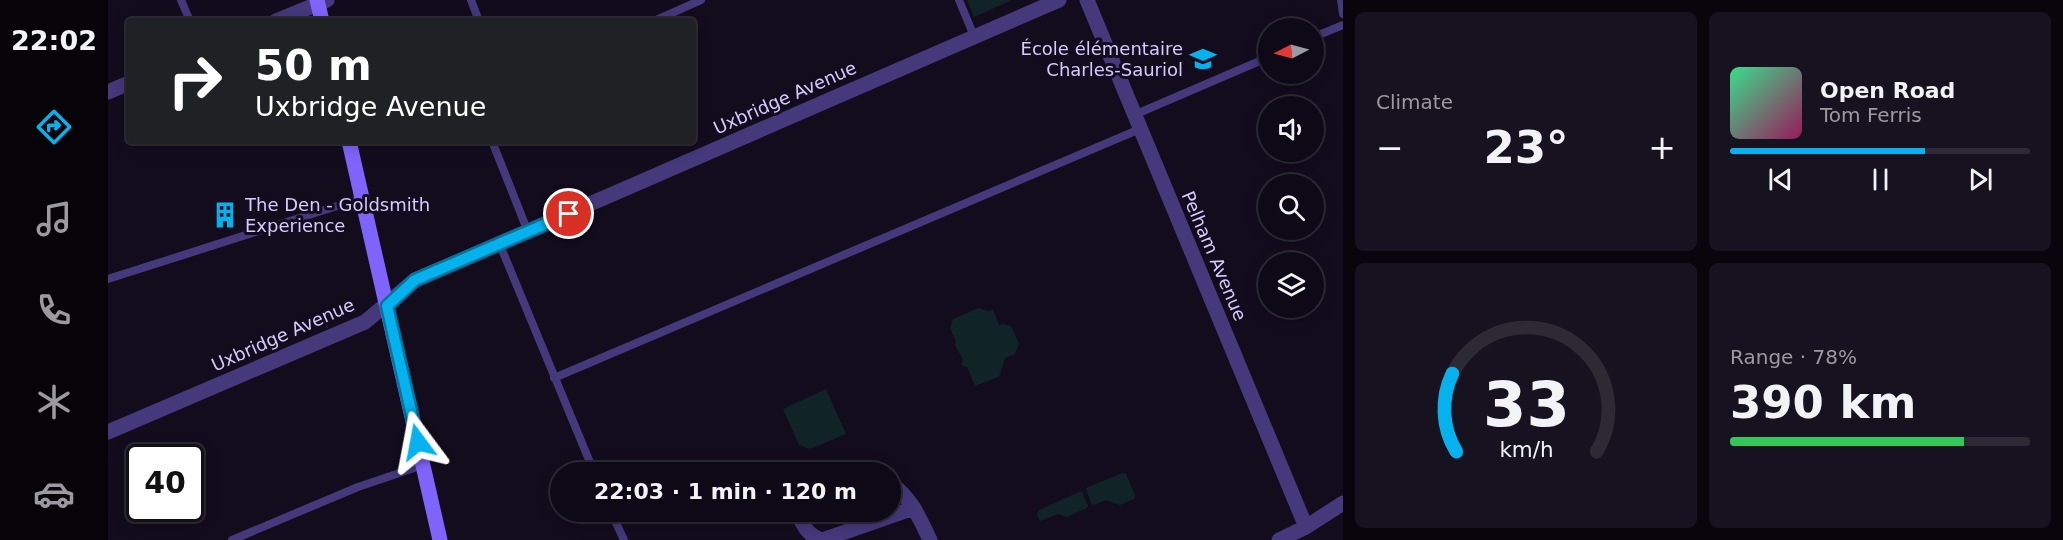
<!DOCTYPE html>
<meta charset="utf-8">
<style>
:root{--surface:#0e0916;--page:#17121f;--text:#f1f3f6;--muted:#9b9aa1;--line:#2e2a35;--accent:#06b2ed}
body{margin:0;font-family:"DejaVu Sans",sans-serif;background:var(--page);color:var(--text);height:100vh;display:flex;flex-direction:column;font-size:22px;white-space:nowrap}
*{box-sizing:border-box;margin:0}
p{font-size:20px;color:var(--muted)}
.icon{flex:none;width:33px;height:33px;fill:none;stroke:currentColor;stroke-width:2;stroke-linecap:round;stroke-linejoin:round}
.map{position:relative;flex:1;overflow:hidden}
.side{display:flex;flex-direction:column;gap:12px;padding:12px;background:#08050c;width:720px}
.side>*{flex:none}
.top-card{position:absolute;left:18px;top:18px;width:570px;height:126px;border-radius:6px;box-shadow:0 3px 15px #0003,0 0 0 2px var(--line);background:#202124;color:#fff;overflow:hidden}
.needle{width:39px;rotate:264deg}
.fabs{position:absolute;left:1150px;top:18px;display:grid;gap:12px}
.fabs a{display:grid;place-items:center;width:66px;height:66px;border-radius:50%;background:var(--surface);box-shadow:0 3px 15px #0003,0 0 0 2px var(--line);font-size:30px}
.speed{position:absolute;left:18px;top:444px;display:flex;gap:12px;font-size:30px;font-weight:700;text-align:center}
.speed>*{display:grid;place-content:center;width:78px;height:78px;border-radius:50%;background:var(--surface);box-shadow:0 3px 15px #0003,0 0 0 2px var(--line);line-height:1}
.speed .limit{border:3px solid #111;border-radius:9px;background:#fff;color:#111}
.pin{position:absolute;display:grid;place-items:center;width:51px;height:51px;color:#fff;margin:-26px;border:3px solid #fff;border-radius:50%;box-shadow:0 2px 6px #0007}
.me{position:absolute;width:66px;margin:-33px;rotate:347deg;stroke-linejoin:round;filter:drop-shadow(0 0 4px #0008)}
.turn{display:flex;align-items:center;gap:21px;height:126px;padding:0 30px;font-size:27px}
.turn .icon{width:78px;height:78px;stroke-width:2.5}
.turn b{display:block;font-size:42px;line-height:51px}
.big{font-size:45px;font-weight:800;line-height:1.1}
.side .card{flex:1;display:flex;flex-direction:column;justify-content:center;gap:9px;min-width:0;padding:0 21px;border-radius:9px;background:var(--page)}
.side .dial{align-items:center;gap:0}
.dial svg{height:156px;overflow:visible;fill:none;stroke:var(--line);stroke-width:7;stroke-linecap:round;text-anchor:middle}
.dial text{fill:var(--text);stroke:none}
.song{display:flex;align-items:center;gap:18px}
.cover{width:72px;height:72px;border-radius:9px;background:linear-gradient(135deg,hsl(150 70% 55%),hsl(330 70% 35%))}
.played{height:6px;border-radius:3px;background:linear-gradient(90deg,var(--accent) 65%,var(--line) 65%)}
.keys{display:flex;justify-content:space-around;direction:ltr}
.heat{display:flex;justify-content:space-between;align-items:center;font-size:33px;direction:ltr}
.charge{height:9px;border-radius:4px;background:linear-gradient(90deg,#34c759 78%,var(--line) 0)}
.side .tiles{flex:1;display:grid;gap:12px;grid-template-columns:repeat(2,1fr)}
.trip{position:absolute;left:442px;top:462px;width:351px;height:60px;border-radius:30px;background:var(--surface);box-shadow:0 3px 15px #0003,0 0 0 2px var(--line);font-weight:800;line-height:60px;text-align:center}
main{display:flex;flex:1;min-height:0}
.tabs{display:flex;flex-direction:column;width:108px;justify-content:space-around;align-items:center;background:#060409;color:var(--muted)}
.tabs .icon{width:42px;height:42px}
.tabs .active{color:var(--accent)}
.tabs b{font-size:27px;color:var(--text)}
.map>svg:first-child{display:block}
.green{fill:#102427}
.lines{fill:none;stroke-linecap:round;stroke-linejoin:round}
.lane{stroke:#45387b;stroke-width:8}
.street{stroke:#45387b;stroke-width:15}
.secondary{stroke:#7f64fb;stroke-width:15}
.route-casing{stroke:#04749a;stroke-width:15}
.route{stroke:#06b2ed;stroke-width:10}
.labels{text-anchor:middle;stroke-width:6;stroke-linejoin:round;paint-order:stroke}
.poi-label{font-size:18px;fill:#d8cafe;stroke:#120c1d;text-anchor:end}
.street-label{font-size:18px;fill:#d8cafe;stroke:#120c1d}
</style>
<main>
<nav class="tabs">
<b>22:02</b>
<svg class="icon active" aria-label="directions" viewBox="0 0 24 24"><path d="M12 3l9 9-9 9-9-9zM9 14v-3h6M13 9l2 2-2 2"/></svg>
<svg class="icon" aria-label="music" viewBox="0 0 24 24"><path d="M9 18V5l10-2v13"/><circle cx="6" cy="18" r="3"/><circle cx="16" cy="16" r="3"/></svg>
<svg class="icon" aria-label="phone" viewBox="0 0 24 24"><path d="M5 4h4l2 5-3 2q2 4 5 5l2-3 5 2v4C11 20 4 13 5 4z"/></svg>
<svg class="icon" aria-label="climate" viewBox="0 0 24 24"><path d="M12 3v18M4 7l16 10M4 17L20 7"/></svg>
<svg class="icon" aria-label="car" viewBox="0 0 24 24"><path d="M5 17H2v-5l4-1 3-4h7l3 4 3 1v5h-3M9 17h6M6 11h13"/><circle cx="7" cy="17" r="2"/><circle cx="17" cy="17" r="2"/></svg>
</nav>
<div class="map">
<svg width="1235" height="540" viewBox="0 0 1235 540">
<rect width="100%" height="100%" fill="#120c1d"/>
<path class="green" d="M859,0H904L866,17Z
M871,308L880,311L885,310L891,325L895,324L903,326L911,344L907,354L897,358L891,377L867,386L859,367L853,365L855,360L847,345L848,342L842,328L845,319Z
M718,389L738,434L702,449L691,445L675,409Z
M1014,473L1018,474L1027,495L1026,499L1012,505L998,500L986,505L983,504L978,488Z
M971,492H974L980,506L979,508L958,517L950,514L932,521L929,514L931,510Z
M701,512H754C737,520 724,527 705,521Z"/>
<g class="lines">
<path class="lane" d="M73,0L82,21
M363,0L371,21
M851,0L866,36
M1233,0L1235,14
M546,21L593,0
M1206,37L1235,25
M1026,115L1161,57
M384,141L420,232
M392,245L486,472
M0,279L254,198
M446,378L1032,129
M563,472L583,464
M503,512L516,540
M124,540L250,487L315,465"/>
<path class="street" d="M979,0L1198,527
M168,21L219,0
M0,92L21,83
M0,432L257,322L307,280L951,0
M783,484C803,497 812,519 822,540
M689,512C695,525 699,535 714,540L806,508
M1171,540L1198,527L1235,503"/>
<path class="secondary" d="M209,0L214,21
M241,141L332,540"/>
</g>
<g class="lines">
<g class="route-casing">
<path id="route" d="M310,442L279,306L307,280L461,214"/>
</g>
<use href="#route" class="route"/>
</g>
<defs>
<g id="school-bare" transform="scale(2.07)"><path d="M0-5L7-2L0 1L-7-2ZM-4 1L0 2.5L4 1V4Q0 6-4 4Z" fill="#06b2ed" stroke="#120c1d" stroke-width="2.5" paint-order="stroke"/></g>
<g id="building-bare" transform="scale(2.07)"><path d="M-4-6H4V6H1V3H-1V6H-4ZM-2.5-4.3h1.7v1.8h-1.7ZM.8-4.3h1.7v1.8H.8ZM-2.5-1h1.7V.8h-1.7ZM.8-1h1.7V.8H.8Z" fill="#06b2ed" stroke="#120c1d" stroke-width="2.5" paint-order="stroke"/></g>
</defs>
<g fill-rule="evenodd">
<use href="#school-bare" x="1095" y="59"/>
<use href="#building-bare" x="117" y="215"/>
</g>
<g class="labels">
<g class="poi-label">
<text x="1075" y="55">École élémentaire<tspan x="1075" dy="21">Charles-Sauriol</tspan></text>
<text x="137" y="211" text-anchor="start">The Den - Goldsmith<tspan x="137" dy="21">Experience</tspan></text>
</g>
<g class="street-label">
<text transform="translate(677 98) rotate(-24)" y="6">Uxbridge Avenue</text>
<text transform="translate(1106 256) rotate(67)" y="6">Pelham Avenue</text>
<text transform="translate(175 335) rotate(-24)" y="6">Uxbridge Avenue</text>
</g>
</g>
</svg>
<div class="fabs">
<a><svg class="needle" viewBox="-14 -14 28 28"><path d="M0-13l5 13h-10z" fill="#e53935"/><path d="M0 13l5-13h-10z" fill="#9b9aa1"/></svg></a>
<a><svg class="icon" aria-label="sound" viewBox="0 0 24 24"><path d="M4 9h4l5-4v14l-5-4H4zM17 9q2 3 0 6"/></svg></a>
<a><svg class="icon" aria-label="search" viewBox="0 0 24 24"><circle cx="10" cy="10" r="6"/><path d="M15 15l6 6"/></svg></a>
<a><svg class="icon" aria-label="layers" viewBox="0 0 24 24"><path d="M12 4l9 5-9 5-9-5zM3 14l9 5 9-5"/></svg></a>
</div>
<div class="speed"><div class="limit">40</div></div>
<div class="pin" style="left:461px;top:214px;background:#d93025"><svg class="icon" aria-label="arrive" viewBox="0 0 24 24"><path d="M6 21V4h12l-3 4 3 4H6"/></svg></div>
<svg class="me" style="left:310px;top:442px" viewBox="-20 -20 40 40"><path d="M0-17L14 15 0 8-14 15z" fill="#06b2ed" stroke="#fff" stroke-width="4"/></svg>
<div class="trip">22:03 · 1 min · 120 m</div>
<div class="top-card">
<div class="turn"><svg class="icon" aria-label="right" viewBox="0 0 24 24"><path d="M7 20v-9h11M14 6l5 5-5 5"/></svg><div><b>50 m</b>Uxbridge Avenue</div></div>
</div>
</div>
<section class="side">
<div class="tiles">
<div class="card"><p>Climate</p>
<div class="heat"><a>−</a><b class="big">23°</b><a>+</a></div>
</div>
<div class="card">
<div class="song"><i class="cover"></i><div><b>Open Road</b><p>Tom Ferris</p></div></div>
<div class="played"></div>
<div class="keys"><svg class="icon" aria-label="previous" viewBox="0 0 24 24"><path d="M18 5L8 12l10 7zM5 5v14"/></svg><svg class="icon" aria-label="pause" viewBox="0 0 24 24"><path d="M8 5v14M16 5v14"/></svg><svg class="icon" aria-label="next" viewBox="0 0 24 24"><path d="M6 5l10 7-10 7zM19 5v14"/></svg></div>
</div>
<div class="card dial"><svg viewBox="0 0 100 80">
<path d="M14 69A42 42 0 1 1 86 69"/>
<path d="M14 69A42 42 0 0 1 12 29" stroke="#06b2ed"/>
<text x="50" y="56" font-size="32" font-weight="700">33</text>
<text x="50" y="72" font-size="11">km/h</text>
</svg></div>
<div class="card"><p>Range · 78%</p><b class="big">390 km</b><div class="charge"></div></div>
</div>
</section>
</main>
